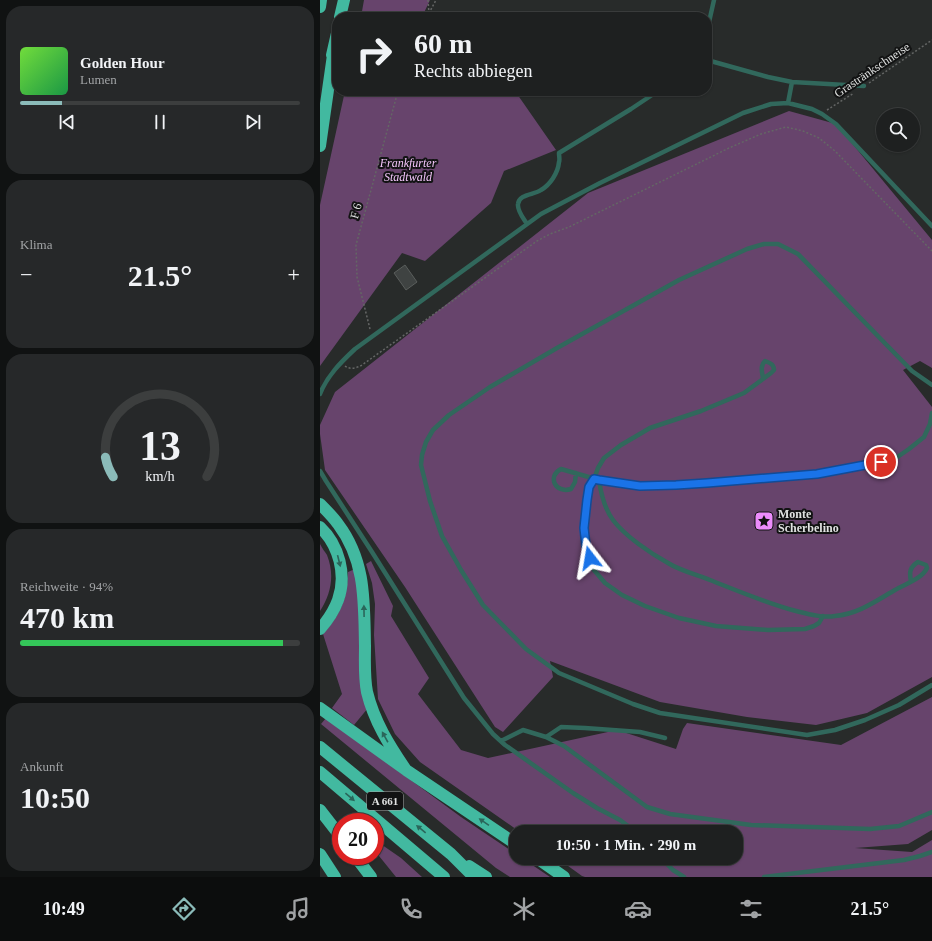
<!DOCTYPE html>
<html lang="de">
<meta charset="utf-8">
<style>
:root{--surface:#1e2020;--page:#262829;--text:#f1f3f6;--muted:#a1a3a5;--line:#3c3e3e;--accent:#8bbbb9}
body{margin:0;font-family:Georgia,serif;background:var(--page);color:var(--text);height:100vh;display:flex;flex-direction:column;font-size:15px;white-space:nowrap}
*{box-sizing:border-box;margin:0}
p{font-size:13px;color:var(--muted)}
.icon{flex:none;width:22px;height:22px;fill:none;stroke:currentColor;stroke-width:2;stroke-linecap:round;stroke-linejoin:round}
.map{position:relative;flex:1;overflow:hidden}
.drawer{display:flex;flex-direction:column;gap:6px;padding:6px;background:#101212;width:320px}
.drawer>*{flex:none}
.guide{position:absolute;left:12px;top:12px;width:380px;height:84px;border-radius:16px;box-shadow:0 1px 3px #0004,0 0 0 1px var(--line);background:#1e2020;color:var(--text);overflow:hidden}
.buttons{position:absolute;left:556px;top:108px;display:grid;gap:8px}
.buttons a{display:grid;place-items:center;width:44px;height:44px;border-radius:50%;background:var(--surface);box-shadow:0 1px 3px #0004,0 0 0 1px var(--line);font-size:20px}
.speed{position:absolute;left:12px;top:813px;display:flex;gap:8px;font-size:20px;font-weight:700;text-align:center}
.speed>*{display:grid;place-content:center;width:52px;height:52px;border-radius:50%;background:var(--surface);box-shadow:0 1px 3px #0004,0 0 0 1px var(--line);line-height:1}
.speed .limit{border:6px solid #d22;background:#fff;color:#111}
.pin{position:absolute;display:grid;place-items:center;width:34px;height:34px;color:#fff;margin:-17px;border:2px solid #fff;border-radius:50%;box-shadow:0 1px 4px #0007}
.me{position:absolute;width:44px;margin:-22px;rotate:346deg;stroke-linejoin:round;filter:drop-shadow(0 0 3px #0008)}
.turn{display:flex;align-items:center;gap:14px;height:84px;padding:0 16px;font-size:18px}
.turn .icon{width:52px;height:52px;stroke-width:2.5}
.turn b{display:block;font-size:28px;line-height:34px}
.big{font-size:30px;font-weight:800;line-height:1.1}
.drawer .tile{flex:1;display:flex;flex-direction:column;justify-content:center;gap:6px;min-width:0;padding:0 14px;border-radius:16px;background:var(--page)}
.drawer .dial{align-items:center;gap:0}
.dial svg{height:104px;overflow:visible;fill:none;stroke:var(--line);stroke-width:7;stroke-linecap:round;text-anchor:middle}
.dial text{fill:var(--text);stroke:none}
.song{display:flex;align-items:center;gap:12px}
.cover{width:48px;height:48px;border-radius:6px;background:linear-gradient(135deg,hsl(100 70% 55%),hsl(140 70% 35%))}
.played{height:4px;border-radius:2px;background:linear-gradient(90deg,var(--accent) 15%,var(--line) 15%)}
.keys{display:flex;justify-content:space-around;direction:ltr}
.heat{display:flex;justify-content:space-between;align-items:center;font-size:22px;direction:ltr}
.charge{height:6px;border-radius:3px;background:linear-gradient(90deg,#34c759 94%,var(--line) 0)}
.trip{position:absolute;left:189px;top:825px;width:234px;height:40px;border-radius:16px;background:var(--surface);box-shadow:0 1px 3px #0004,0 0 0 1px var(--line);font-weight:800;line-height:40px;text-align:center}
.tab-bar{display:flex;height:64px;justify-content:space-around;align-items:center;background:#0c0d0d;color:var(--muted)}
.tab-bar .icon{width:28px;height:28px}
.tab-bar .current{color:var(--accent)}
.tab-bar b{font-size:18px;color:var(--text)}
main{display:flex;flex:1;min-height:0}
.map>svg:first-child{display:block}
.green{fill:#67446c}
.building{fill:#3f4342;stroke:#5a5e5c}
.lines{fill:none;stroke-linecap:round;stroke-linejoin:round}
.path{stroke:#646665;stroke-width:1.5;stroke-dasharray:2 2;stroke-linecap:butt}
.lane{stroke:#31685c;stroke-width:4.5}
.highway{stroke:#42b9a0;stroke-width:12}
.oneway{fill:#2a665a}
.route-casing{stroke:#114b97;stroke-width:10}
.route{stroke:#1a73e8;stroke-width:7}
.labels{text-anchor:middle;stroke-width:4;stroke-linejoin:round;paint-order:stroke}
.shield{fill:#121313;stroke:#a2a4a3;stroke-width:1}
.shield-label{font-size:11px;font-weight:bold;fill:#e0e2e1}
.street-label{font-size:12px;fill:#e0e2e1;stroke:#121313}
.park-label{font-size:12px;font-style:italic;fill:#f3c5fa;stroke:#121313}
.poi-label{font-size:12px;font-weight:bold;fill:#e0e2e1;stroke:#121313;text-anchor:start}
</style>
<main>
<section class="drawer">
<div class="tile">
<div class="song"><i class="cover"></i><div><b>Golden Hour</b><p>Lumen</p></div></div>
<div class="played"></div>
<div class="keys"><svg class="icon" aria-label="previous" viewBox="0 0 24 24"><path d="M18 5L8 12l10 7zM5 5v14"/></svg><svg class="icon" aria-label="pause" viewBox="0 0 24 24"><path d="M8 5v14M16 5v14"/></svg><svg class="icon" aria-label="next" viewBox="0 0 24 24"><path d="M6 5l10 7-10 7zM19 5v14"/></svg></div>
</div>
<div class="tile"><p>Klima</p>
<div class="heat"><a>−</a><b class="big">21.5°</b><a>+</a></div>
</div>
<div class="tile dial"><svg viewBox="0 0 100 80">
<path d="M14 69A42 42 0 1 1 86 69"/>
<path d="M14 69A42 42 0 0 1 8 54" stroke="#8bbbb9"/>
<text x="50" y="56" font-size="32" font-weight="700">13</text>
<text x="50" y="72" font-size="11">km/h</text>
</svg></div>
<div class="tile"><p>Reichweite · 94%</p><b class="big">470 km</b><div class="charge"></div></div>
<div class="tile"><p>Ankunft</p><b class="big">10:50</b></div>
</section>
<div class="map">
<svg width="612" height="877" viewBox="0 0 612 877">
<rect width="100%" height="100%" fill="#282b2a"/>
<path class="green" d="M44,0H110L102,17H41Z
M25,91H195L236,150L184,171L171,203L105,261L82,253L0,366V205Z
M469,111L516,124L612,240V368L600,361L583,370L612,407V677L547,713L496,725L427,717L340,702L230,661L233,677L183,732L175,727L85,587L5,470L0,434V425L15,392L268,193Z
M0,544C2,548 5,552 7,555C15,575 11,594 0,611Z
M51,561L73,606L71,616L109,678L98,694L141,750L168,758L297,730L356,749L363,729L367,723L521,745L612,697V830L588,844L535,848L592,852L612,840V877H265L262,876L237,858H416V832H200L100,762L75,734L58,699L54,635L55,604L52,583L46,564Z
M35,569L38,584L48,708L34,725L12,708L22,694L3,634C21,614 27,599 28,572Z
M6,718L141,817L196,854V858H202L230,877H190L176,868L1,724Z
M55,840L81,858L102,877H76L55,851Z"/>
<path class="building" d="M85,265L97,282L86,290L74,273Z"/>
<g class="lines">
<path class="path" d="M108,0L109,14
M107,17L116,0
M549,83L612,40
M507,110L534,93
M50,329L37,277L36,245L78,91
M25,366C30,370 37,368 42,365L217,241L230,234L249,227L409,148L441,134L466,127L483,131L499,138L515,151L612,251"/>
<path class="lane" d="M387,31L394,0
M387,60L448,77L472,82L544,86
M468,103L472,82
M207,224C204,219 197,211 198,204C199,194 214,195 221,190C230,185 238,173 239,162C240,160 239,156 239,153L311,109L338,91
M443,378C442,372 440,366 445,361C450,363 454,364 454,370L451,373L424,393L381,411L330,428L301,445L284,458L278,468L274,479L269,487L267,500L264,528L266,546L274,570L285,583L302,595L325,606L359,618L396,626L448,630L485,629L494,626L499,623L503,616
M612,385L592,371L478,254L458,244H444L427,249L359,280L237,348L170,387L129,415L113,430L106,442L102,455L101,465L110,501L122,536L141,570L163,605L206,649L239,673L313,704L340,713L487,735L515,730L545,720L579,705L612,685
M0,394C7,376 21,362 35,349L221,214L280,183L423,113L451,104L468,103L492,109L502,114L516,124L612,226
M0,471L6,481L52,552L144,698L173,734L185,745L253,793L277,808L300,820L316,832
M256,473L255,482L251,489C235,494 227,476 241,469L279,480L320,486L356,485L418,481L497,474L549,465L573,460L589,449L604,437L610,424L612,413
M279,480C281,494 284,508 293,520C305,536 330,553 348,563C359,570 377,575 390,580C418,591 446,603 476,611C488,614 502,618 515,616C538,614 556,601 575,590C585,584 602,579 607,568L606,565L598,562C590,567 589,572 591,581
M226,737L241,727L265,728L320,732L345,738
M181,741L203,730L226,737L244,746L327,807L350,814L431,825L550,829L579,826L612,812
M341,858L353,870L364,877
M444,877L584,860L600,856L612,852"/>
<path class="highway" d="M0,7L1,0
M20,17L24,0
M12,55L17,33
M0,146L14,48
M0,504C6,510 13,517 18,524C46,561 44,602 45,646C45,661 44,677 47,692C54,721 69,745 86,770
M0,527C19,545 27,575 18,600C14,611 8,620 0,629
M0,708L86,770L196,844
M0,747L131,854L154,877
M0,772L124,877
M0,810L21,837
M0,854L15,877
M35,856L51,877
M217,858L244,877
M149,866L166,877"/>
</g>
<defs><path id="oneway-solid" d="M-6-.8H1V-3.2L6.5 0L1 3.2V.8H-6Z"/></defs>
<g class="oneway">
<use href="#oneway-solid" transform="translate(19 561) rotate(76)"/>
<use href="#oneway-solid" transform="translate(44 611) rotate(-91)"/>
<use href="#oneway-solid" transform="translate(65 737) rotate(-119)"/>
<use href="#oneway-solid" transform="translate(30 797) rotate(40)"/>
<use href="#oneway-solid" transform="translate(164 822) rotate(-146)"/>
<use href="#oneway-solid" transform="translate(101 829) rotate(-141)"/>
</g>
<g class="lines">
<g class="route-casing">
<path id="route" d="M270,558L266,546L264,528L267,500L269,487L274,479L279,480L320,486L356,485L387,483L497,474L561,462"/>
</g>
<use href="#route" class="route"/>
</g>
<defs>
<g id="sight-square" transform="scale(1)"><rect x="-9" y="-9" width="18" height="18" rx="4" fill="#ec8cfb" stroke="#121313"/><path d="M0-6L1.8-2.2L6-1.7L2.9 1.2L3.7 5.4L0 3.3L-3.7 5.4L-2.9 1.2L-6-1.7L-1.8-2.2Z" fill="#111"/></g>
</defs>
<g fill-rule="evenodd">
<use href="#sight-square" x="444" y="521"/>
</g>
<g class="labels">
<rect class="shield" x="47" y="792" width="36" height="18" rx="3"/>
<g class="shield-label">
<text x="65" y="805">A 661</text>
</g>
<g class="street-label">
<text transform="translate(552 70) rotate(-34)" y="4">Grastränkschneise</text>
<text transform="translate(36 211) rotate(-75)" y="4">F 6</text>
</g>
<g class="park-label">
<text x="88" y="167">Frankfurter<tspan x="88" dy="14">Stadtwald</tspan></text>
</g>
<g class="poi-label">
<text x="458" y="518">Monte<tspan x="458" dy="14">Scherbelino</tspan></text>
</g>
</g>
</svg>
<div class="buttons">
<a><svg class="icon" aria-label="search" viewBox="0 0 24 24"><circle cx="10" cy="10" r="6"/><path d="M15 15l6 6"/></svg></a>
</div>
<div class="speed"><div class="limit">20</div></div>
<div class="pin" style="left:561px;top:462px;background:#d93025"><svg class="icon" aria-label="arrive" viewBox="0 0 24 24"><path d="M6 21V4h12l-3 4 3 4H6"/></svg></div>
<svg class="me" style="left:270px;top:558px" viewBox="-20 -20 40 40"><path d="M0-17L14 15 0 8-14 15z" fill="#1a73e8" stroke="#fff" stroke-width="4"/></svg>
<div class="trip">10:50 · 1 Min. · 290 m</div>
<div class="guide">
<div class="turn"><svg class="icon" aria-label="right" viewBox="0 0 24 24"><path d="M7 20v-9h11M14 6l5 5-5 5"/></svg><div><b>60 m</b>Rechts abbiegen</div></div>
</div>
</div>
</main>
<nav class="tab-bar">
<b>10:49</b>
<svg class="icon current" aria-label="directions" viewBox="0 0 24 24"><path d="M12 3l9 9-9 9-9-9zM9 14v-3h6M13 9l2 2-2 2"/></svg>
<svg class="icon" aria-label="music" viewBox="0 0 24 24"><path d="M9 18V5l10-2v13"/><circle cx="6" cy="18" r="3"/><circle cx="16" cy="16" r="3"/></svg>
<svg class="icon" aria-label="phone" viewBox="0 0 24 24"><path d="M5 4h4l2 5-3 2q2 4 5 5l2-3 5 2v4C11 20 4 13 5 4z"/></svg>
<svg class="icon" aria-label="climate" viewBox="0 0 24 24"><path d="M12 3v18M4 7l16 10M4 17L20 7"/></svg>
<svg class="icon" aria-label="car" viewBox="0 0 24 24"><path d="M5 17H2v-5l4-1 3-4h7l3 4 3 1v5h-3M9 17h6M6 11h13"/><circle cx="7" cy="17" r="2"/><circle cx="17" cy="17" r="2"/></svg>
<svg class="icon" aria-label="filters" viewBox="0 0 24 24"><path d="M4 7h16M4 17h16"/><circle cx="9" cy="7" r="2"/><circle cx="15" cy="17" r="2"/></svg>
<b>21.5°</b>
</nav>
